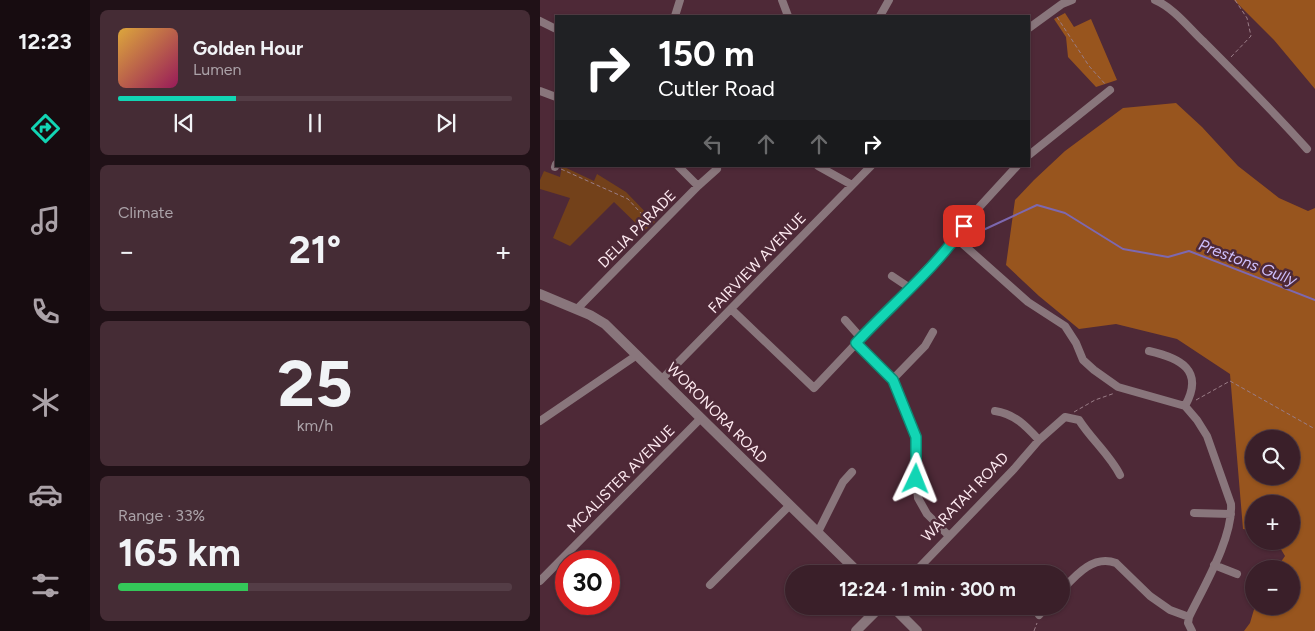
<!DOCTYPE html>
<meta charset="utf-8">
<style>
:root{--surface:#3a1f29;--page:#452c35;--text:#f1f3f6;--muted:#aba2a8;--line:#543d46;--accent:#12d5b4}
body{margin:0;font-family:Figtree,sans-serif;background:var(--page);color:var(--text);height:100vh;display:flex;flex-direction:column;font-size:19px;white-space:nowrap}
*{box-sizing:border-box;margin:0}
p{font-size:16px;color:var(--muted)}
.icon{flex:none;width:28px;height:28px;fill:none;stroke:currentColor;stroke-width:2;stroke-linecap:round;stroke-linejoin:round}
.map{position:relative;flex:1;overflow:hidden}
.panel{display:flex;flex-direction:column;gap:10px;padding:10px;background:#201117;width:450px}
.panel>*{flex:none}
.hud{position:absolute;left:15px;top:15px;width:475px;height:152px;border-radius:0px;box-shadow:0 1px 4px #0004,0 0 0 1px var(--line);background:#202124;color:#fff;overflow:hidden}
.fabs{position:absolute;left:705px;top:430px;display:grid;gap:10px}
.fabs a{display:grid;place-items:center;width:55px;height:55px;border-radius:50%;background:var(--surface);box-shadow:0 1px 4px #0004,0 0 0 1px var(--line);font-size:25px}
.speed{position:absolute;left:15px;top:550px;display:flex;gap:10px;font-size:25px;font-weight:700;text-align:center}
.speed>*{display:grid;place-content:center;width:65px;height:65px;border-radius:50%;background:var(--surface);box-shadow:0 1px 4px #0004,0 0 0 1px var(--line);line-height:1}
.speed .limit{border:8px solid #d22;background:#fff;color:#111}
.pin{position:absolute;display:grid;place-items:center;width:42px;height:42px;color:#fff;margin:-21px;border-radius:10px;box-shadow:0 2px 8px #0006}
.me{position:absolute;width:55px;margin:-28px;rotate:2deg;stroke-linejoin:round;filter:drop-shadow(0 0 4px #0008)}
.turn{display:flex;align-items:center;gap:18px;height:105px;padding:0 20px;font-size:22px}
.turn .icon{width:65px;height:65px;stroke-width:2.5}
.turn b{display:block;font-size:35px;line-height:42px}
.lanes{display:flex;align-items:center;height:48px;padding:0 20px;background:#0003;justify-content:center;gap:25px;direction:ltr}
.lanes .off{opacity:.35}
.big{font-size:38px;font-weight:700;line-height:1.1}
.panel .widget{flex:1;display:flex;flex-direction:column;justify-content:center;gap:8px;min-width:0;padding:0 18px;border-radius:8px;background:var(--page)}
.panel .dial{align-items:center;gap:0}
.dial b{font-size:65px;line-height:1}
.song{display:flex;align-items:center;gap:15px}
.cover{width:60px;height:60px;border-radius:8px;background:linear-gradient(135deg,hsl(40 70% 55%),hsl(330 70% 35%))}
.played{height:5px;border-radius:2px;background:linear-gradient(90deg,var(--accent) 30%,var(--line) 30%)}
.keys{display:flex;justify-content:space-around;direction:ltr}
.heat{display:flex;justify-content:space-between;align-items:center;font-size:28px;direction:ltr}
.charge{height:8px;border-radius:4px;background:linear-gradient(90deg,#34c759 33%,var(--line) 0)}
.trip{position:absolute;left:245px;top:565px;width:285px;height:50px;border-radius:25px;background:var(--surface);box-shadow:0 1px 4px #0004,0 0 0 1px var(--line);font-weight:700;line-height:50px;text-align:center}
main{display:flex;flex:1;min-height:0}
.menu{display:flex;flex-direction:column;width:90px;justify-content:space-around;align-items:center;background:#170c10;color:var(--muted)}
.menu .icon{width:35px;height:35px}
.menu .on{color:var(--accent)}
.menu b{font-size:22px;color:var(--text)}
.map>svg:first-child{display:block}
.green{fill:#73411a}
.forest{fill:#98551e;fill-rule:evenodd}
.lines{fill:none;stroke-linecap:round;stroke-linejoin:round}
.stream{stroke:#7d68b0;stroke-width:2}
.path{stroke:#9a7d87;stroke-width:1;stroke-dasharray:4 2.5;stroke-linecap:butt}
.minor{stroke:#89767c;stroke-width:8}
.tertiary{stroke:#89767c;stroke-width:10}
.route-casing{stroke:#0c8a75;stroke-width:12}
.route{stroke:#12d5b4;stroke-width:9}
.labels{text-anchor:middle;stroke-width:5;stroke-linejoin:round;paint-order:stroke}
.street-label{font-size:15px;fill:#fde9f0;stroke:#4e2937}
.water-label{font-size:16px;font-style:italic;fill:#cdbefb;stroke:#4e2937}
</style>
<main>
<nav class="menu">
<b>12:23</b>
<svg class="icon on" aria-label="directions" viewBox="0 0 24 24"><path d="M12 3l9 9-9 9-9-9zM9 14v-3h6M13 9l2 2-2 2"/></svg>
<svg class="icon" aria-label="music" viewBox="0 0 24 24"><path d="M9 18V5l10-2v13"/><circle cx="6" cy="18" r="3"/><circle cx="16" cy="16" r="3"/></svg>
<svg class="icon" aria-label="phone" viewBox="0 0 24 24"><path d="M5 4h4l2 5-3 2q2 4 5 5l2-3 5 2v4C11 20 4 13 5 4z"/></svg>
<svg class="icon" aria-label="climate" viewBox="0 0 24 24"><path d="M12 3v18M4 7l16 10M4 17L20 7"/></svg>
<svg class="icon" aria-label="car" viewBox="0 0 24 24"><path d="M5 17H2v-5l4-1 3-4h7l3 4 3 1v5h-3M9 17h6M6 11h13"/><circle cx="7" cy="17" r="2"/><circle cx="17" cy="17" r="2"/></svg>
<svg class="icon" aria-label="filters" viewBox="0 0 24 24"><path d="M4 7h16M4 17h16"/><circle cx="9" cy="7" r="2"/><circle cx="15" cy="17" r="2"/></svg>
</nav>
<section class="panel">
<div class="widget">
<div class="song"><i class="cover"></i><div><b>Golden Hour</b><p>Lumen</p></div></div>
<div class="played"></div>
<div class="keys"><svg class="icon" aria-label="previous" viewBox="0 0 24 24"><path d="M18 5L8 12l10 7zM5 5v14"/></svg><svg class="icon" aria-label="pause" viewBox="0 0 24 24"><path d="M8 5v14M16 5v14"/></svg><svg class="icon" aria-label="next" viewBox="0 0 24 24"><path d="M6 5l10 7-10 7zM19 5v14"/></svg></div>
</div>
<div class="widget"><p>Climate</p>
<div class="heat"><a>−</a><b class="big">21°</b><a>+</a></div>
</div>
<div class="widget dial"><b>25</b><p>km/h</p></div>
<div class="widget"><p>Range · 33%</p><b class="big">165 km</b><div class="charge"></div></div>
</section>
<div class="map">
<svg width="775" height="631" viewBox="0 0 775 631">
<rect width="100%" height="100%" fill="#4e2937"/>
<path class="green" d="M22,166L54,181L57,174L86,192L115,222L104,231L74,202L30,246L13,238L30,198L0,189V180L4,171L20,177Z"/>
<path class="forest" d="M694,0H775V89L734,40Z
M525,13L534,27L551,19L577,80L556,87L528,57L526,37L514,19Z
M636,103L662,127L698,166L739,198L768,211L775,208V631H704L710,623L715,606H751V569H736L745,556L736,541H751V504H714V531L703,529L690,374L637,339L576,324L539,329L499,296L466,265L475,200L494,180L525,151L583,108ZM714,439H751V476H714Z"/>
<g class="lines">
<path class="stream" d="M441,231L497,205L525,213L583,249L628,257L649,251L775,300"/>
<path class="path" d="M517,17L549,66L566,85
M691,57L711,36L707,18L695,0
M21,169L88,199L110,223
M656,400L690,381L775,429
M534,412L555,400L575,393
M494,631L497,623
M774,631H775"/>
<path class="minor" d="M242,0L248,16
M615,0C634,8 649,28 664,42C699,77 734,112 767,149
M135,16L140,0
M340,16L349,0
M0,21L16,29
M489,28L522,4L532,0
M0,91L16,97
M489,155L570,90
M138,166L158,186
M278,166L312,185
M15,167L16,164
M416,238L488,302L525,326L536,343L543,360L554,370L578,387L645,406L657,420L667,436L691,504C693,538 664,586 649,617L648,623L652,631
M352,276L370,288
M37,309L158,186L177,169
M191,309L274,388L416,238L432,215L477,166
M305,320L321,338
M316,343L353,379L376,437V479L378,498L387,514L409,536
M609,351C640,358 665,370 645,406
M122,379L331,166
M353,379L385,346L393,332
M455,411C475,414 486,426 499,440
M0,421L97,355
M654,513L691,514
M278,532L303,482L312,472
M674,565L697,574
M373,574L474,469L499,440L525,417L539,420C551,439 570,455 580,475
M0,581L161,418
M170,585L250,505
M521,591C535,576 553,554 576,563L610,596L630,610L649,617
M499,615L507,606"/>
<path class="tertiary" d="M0,294L50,315L65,324L320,574
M352,606L377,631
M316,631L341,606"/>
</g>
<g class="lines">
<g class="route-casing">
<path id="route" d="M376,479V437L353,380L316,343C351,305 395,269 424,226"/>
</g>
<use href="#route" class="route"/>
</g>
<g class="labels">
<g class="street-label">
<text transform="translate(97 229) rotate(-45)" y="5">DELIA PARADE</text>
<text transform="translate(217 263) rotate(-46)" y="5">FAIRVIEW AVENUE</text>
<text transform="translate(177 413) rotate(45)" y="5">WORONORA ROAD</text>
<text transform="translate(81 479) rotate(-45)" y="5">MCALISTER AVENUE</text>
<text transform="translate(425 497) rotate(-46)" y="5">WARATAH ROAD</text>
</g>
<g class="water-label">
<text transform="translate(708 262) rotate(21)" y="6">Prestons Gully</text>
</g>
</g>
</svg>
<div class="fabs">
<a><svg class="icon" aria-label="search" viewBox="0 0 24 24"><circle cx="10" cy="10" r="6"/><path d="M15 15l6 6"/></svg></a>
<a>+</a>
<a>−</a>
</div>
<div class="speed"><div class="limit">30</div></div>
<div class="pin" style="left:424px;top:226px;background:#d93025"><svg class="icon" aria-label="arrive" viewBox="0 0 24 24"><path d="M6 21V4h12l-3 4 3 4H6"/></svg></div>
<svg class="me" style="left:376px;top:479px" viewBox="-20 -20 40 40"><path d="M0-17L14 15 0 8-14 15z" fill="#12d5b4" stroke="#fff" stroke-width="4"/></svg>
<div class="trip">12:24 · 1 min · 300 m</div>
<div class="hud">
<div class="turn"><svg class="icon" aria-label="right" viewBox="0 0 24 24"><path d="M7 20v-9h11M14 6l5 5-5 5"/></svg><div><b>150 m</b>Cutler Road</div></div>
<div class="lanes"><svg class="icon off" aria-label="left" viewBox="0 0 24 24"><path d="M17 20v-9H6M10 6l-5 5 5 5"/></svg><svg class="icon off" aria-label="ahead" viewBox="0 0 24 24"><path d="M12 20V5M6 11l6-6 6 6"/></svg><svg class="icon off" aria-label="ahead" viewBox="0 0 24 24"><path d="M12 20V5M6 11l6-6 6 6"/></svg><svg class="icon" aria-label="right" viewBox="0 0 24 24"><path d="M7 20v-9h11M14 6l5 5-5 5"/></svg></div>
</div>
</div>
</main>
